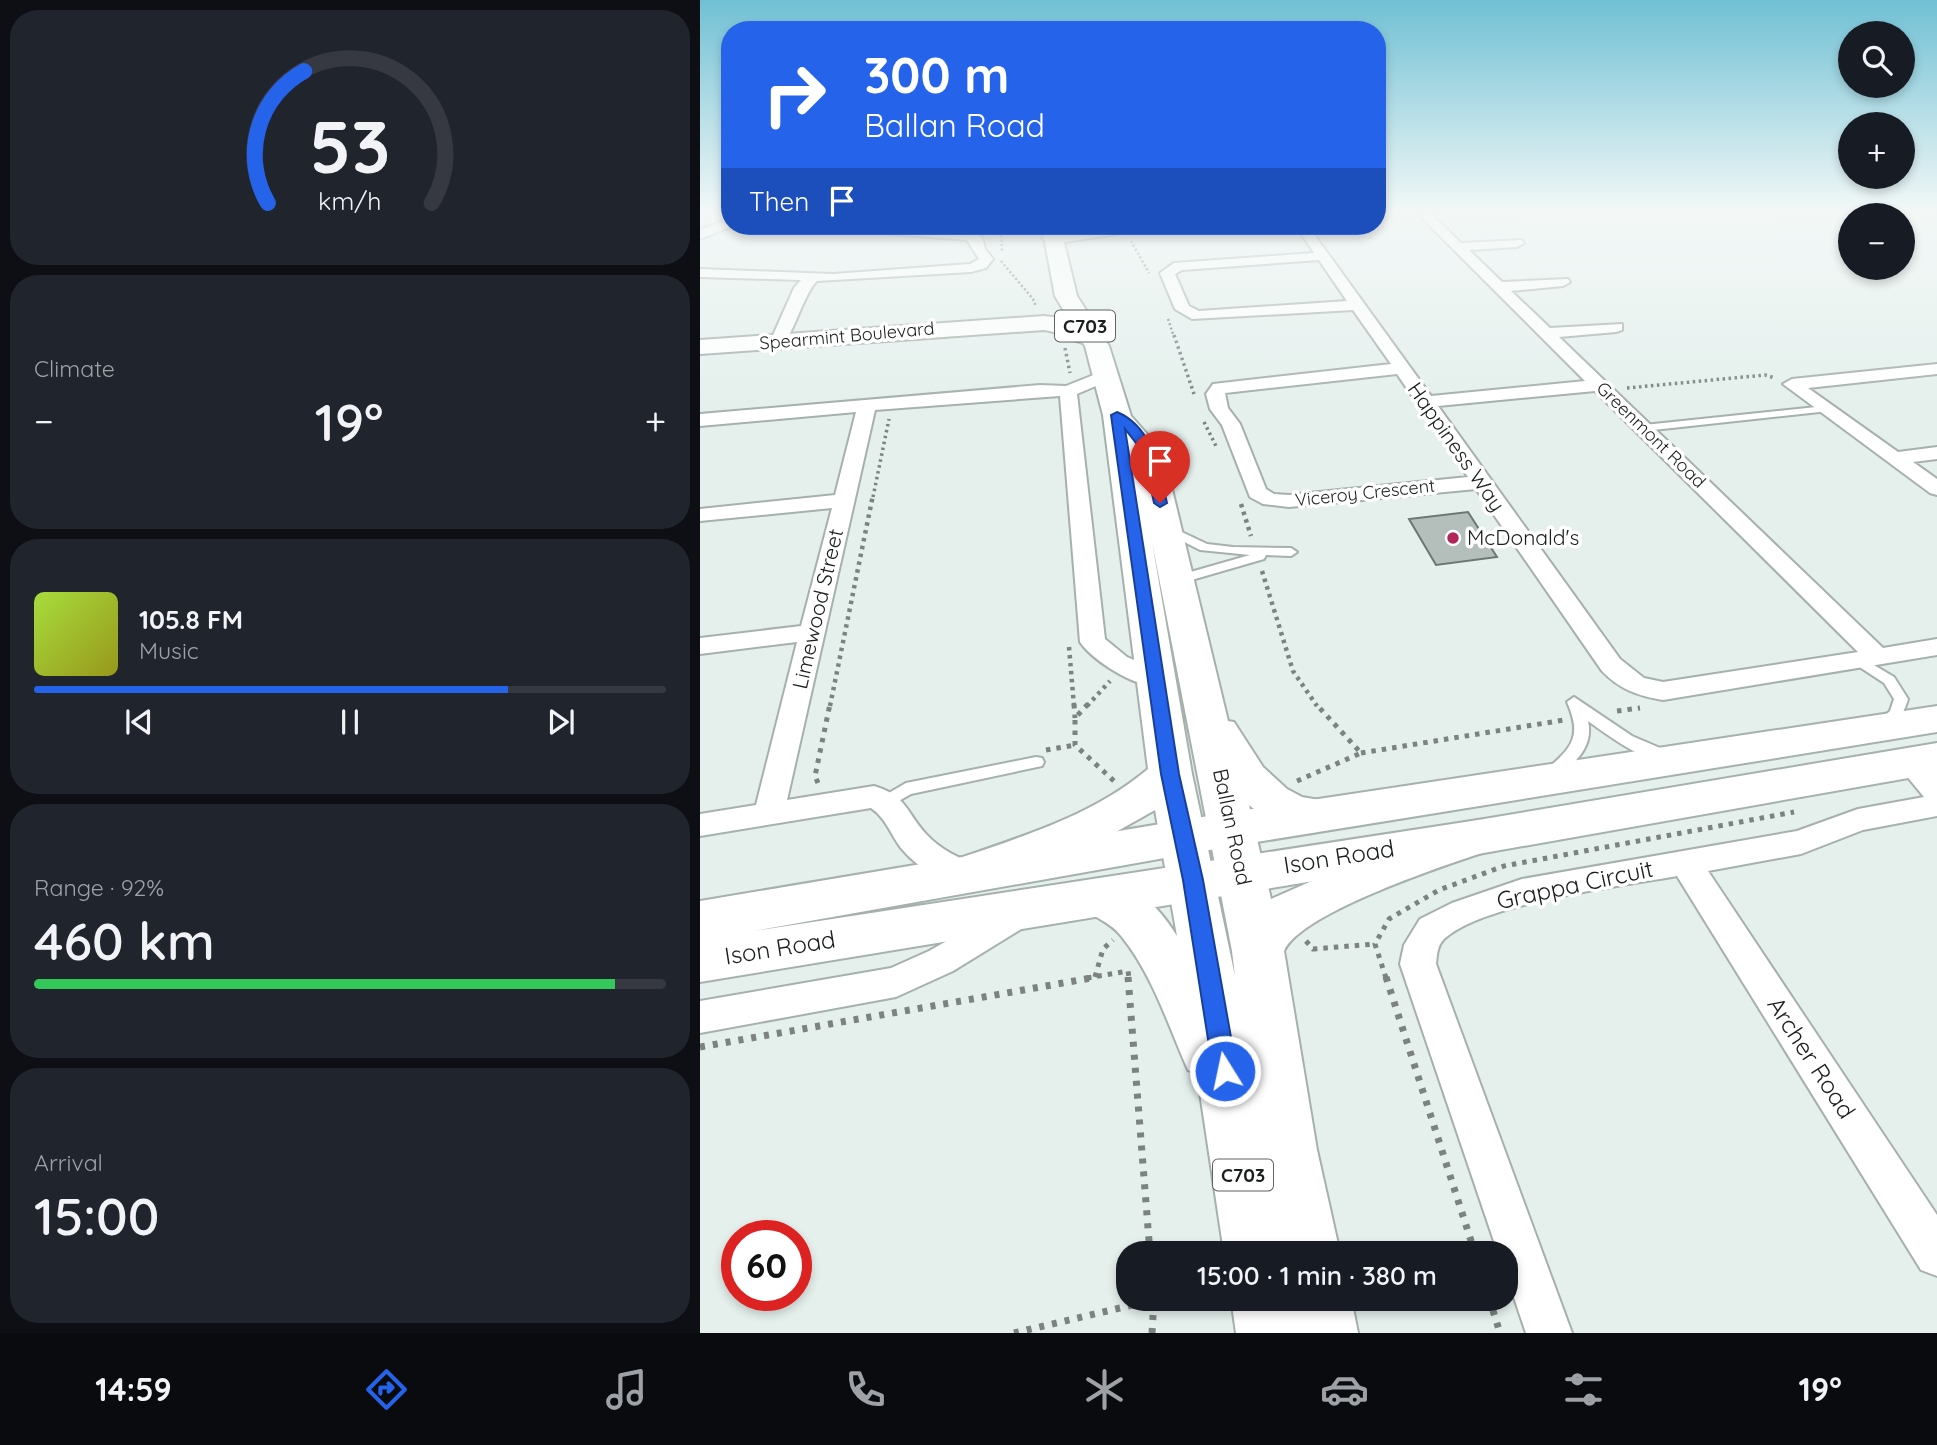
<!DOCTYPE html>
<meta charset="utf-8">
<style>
:root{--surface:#171b24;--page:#20242c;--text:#f1f3f6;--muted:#9ea1a6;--line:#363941;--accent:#2563eb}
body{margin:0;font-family:Quicksand,sans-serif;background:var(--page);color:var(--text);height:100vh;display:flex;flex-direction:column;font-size:26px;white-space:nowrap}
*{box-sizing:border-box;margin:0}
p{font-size:23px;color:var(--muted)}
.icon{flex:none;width:38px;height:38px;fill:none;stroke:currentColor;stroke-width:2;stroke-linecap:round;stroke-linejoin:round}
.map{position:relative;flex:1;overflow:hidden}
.side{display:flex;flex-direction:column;gap:10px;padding:10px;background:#0d0f14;width:700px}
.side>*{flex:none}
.top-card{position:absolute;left:21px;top:21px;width:665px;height:214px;border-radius:28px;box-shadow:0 4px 10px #0003;background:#2563eb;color:#fff;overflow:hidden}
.tools{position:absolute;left:1138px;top:21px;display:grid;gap:14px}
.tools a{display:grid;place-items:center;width:77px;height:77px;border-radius:50%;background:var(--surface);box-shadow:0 4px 10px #0003;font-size:35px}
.speed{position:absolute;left:21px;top:1220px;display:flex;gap:14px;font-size:35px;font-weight:700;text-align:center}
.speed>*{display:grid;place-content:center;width:91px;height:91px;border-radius:50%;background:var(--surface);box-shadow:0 4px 10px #0003;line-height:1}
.speed .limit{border:10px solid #d22;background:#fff;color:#111}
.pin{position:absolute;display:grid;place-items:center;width:60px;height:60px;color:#fff;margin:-72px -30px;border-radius:50% 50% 50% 0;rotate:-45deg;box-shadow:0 0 7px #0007}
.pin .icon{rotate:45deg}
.me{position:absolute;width:77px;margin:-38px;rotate:350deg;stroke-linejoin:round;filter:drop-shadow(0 0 5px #0008)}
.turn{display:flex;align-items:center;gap:24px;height:147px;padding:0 28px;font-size:32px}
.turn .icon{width:91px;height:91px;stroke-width:2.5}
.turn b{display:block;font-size:49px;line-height:60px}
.then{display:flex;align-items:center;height:66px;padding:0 28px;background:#0003;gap:14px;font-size:26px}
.big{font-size:52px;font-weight:600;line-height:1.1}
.side .widget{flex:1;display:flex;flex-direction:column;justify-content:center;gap:10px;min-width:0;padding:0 24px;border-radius:28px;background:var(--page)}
.side .dial{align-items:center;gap:0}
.dial svg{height:182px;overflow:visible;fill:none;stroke:var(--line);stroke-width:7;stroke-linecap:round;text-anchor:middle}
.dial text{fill:var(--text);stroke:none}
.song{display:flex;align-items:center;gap:21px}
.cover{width:84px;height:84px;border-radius:10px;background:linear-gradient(135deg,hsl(80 70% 55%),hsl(60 70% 35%))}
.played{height:7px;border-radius:4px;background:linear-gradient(90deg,var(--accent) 75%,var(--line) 75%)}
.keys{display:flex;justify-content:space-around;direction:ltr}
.heat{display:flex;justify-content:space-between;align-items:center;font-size:38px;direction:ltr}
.charge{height:10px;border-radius:5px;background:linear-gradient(90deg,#34c759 92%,var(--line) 0)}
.trip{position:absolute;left:416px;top:1241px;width:402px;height:70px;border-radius:28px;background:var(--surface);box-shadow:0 4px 10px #0003;font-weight:600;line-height:70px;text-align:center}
.tabs{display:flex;height:112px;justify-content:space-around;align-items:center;background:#090b0e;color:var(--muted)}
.tabs .icon{width:49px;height:49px}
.tabs .active{color:var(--accent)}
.tabs b{font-size:32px;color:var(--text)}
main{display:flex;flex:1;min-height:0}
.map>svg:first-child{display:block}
.building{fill:#b4bebb;stroke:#6c7673;stroke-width:2}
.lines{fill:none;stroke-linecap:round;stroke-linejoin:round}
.lane-casing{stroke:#a6b0ad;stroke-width:4}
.street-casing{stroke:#a6b0ad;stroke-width:4}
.secondary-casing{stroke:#a6b0ad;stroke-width:4}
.primary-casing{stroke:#a6b0ad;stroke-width:4}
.path-far4{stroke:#7b8280;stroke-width:2.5;stroke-dasharray:2 2.5;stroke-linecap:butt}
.path-far3{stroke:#7b8280;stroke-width:3.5;stroke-dasharray:2.5 3.5;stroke-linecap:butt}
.path-far2{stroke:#7b8280;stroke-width:4.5;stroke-dasharray:3.5 4.5;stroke-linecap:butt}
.path-far1{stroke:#7b8280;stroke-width:5;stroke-dasharray:4.5 6;stroke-linecap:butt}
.path{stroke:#7b8280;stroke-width:7;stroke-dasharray:5 8;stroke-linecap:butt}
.lane{fill:#fff;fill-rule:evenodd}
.street{fill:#fff;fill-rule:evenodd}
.secondary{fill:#fff;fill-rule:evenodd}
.primary{fill:#fff;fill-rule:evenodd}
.route{fill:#2563eb;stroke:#184099;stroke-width:2}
.poi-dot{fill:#b32559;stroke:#fff;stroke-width:2.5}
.labels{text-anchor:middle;stroke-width:7;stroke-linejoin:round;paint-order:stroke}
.far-street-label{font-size:18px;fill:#1a1e1d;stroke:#fff}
.shield{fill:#fff;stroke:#5f6261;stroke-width:2}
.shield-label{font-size:19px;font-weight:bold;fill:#1a1e1d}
.street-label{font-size:21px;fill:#1a1e1d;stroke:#fff}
.poi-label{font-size:21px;fill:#1a1e1d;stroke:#fff;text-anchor:start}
.near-street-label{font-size:24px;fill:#1a1e1d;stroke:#fff}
</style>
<main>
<section class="side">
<div class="widget dial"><svg viewBox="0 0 100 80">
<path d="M14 69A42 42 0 1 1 86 69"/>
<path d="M14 69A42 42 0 0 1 30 11" stroke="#2563eb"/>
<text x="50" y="56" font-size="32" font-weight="700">53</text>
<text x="50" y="72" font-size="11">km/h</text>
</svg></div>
<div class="widget"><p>Climate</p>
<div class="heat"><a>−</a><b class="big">19°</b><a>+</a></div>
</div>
<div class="widget">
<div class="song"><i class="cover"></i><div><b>105.8 FM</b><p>Music</p></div></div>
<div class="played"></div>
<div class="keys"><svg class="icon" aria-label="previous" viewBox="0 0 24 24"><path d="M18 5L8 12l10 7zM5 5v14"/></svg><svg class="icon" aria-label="pause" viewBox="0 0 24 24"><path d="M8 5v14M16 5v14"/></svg><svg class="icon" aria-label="next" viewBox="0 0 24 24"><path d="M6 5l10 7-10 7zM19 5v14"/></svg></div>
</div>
<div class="widget"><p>Range · 92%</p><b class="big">460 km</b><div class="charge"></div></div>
<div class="widget"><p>Arrival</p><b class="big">15:00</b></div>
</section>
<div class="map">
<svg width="1237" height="1333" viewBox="0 0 1237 1333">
<rect width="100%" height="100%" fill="#e5f0ed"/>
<path class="building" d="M768,512L797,557L736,565L709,519Z"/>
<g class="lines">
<g class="lane-casing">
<path id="lane" d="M1126,406L1129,407V411L944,431L939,428L944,425Z
M467,525L507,544L533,547L591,548L597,552L591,556L566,555L564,559L495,579L478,589L472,585L487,573L550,555L500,550L463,531V527Z
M1157,655L1194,677L1208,699C1204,713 1196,730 1179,726L1177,723L1190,711L1194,699L1184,683L1152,662L1150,659Z
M874,697L932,736L967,751L970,755L967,759C946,765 905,733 888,721C894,747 875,762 858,778H846L844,774L846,770C873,747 882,736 867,702Z
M336,757L342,758L344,762L342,766L211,794L188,807L182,805L180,801L182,797L206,783Z"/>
</g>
<g class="street-casing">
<path id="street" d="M717,213H730L761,243L822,240L824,243L817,247L769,250L802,282L868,279L870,282L863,286L811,291L850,328L922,324V330L916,332L859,337L1183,648L1237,639V655L963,700C938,696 919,689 902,671L776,489L589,507L563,504L550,497L522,425L510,409L506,394L513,384L691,364L653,310L492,319L475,309L460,273L474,263L614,253L596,226H608L731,396L885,381ZM619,260L647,301L499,311L489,306L475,274L482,270ZM697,374L768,477L589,495L574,494L566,489L540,424L528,408L525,393ZM895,391L1158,652L963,682L944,678L920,659L738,406Z
M30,218L32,226L0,239V230Z
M138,226H189L270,232L282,237L285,249L293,259L286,268L271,272L117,281C102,295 92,343 78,347L70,342L94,288L101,280L0,277V269L133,274L270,264L279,259L267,240L144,230Z
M1237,364V374L1108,388L1198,452L1237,447V459L1213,462L1237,479V495L1230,493L1083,384L1092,379Z
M406,370L415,375L412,379L377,394L405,639L427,657L467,674L471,680L467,686C442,692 395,663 380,642L360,396L175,410L87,800L174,786C207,796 206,812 226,834C241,850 259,859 280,865L284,874L280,883C253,891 218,869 201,848C191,835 186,818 171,808L0,836V814L56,805L97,642L0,654V638L101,626L132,508L0,521V509L135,495L156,412L0,426V414L340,385L366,386Z
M1211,753L1221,756L1237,773V816L1163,830L1101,854L1008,871L1237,1215V1276L1221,1270L977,876C922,886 783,903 744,939C737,946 737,955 736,964L872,1333H826L807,1277V1253H798L700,964L704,945L720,919L752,903L822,879L1097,831L1158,809L1224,797L1196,763L1201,756Z
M314,903L326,906L331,916L326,926L253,971L196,997L0,1033V1001L191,968L229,951Z"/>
</g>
<g class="secondary-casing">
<path id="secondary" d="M395,226H439L430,232L352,244L342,238L352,232Z
M344,316C364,318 393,321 405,339L401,344C383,349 364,332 344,330L0,354V340Z
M1237,706V732L532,846L54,931L778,820L1237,743V773L778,854L0,982V901L532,812Z"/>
</g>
<g class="primary-casing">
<path id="primary" d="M342,226H360L377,296L409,346L431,416L463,452L528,721L534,722L563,767L587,789L602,797L637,803L644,815L637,827C608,835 572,825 549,805L571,899L691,846L778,820L794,825L801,837L794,849C751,863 601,912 584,951L617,1150L640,1253H524L497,1073L488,1070C468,1025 453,976 422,937C408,918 384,916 374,896L381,883C423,869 456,902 477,936L455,810L391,846L268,892L251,887L244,874L251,861C320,837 391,817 448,769L403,415L385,346L355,296ZM452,542L532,951L535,976L492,774Z
M531,1298H651L658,1333H536Z"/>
</g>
<path class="path-far4" d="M102,226L129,228
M301,226L302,253
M302,226H311
M431,241L449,273
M301,261L333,299L336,307
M468,319L474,337"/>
<path class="path-far3" d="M474,335L494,394
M365,348L370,373
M927,388L1065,375L1075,378
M504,422L517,448
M173,497L189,419"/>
<path class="path-far2" d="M541,504L551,536
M562,571L593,671L617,706
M369,647L374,706
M130,706L173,495
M387,706L410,681"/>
<path class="path-far1" d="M374,704L375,718
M388,704L375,718V745L414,781
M917,711L940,708
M346,750L375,745
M661,753L864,720
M597,781L661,753L616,704
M118,783L115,776L130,704
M606,941L613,949L675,944
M395,977L403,949L413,940
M387,978L428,971L429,978
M686,978L675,944L689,919L739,890L804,866L1094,812"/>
<path class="path" d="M428,977L450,1253
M686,977L775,1253
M0,1047L397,977
M789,1298L800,1333
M314,1333L454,1300
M452,1333L454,1299"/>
<use href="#lane" class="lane"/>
<use href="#street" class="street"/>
<use href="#secondary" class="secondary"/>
<use href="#primary" class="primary"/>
</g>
<linearGradient id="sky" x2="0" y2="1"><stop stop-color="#70c0d4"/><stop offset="0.53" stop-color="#f3f8f7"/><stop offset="1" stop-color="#f3f8f7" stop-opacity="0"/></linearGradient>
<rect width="1237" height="400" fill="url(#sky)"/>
<path class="route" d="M417,412C453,427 459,470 467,503L460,507L454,503L443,452L425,429L479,774L503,880L537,1071L533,1079L525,1082L517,1079L513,1071L483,880L461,774L411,415Z"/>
<circle class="poi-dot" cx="753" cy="538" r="7"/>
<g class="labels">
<g class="far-street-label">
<text transform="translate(147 336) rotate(-5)" y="6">Spearmint Boulevard</text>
<text transform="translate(951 435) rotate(44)" y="6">Greenmont Road</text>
<text transform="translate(665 493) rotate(-6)" y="6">Viceroy Crescent</text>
</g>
<g class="shield">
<rect x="355" y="310.5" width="60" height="31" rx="5"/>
<rect x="513" y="1159.5" width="60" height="31" rx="5"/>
</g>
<g class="shield-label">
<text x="385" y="333">C703</text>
<text x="543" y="1182">C703</text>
</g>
<g class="street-label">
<text transform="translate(756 447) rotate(55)" y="7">Happiness Way</text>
<text transform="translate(118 609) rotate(-77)" y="7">Limewood Street</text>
<text transform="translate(532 827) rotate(78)" y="7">Ballan Road</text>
</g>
<g class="poi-label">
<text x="767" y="545">McDonald's</text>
</g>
<g class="near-street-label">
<text transform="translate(639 857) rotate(-9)" y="8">Ison Road</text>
<text transform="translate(875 885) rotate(-12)" y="8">Grappa Circuit</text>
<text transform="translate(80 948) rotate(-9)" y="8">Ison Road</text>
<text transform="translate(1111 1058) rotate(57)" y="8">Archer Road</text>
</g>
</g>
</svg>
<div class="tools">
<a><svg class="icon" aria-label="search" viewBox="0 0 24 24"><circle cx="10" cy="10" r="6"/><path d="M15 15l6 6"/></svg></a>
<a>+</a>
<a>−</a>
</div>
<div class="speed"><div class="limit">60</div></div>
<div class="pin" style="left:460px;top:503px;background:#d93025"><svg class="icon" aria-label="arrive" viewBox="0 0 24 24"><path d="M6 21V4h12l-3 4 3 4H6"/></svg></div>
<svg class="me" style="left:525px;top:1071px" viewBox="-20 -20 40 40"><circle r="17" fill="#2563eb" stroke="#fff" stroke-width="3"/><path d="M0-11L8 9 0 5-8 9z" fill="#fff"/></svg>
<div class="trip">15:00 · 1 min · 380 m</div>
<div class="top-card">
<div class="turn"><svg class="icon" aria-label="right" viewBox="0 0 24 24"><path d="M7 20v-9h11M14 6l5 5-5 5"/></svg><div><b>300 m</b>Ballan Road</div></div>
<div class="then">Then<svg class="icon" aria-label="arrive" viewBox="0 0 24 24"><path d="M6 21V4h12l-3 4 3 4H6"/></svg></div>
</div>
</div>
</main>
<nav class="tabs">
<b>14:59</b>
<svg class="icon active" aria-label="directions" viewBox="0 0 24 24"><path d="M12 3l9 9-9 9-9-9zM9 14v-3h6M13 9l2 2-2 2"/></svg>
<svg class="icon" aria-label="music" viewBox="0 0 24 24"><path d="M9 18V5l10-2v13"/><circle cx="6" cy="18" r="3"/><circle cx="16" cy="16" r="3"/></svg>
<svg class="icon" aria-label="phone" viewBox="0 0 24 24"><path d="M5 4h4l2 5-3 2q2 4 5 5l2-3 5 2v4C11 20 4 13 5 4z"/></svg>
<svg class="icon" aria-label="climate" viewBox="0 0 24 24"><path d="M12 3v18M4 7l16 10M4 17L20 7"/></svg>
<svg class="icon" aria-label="car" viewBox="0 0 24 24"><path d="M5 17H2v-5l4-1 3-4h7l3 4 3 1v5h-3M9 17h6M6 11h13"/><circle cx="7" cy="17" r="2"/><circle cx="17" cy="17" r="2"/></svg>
<svg class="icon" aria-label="filters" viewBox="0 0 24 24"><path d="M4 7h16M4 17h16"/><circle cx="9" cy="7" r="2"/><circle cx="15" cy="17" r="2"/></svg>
<b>19°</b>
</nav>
